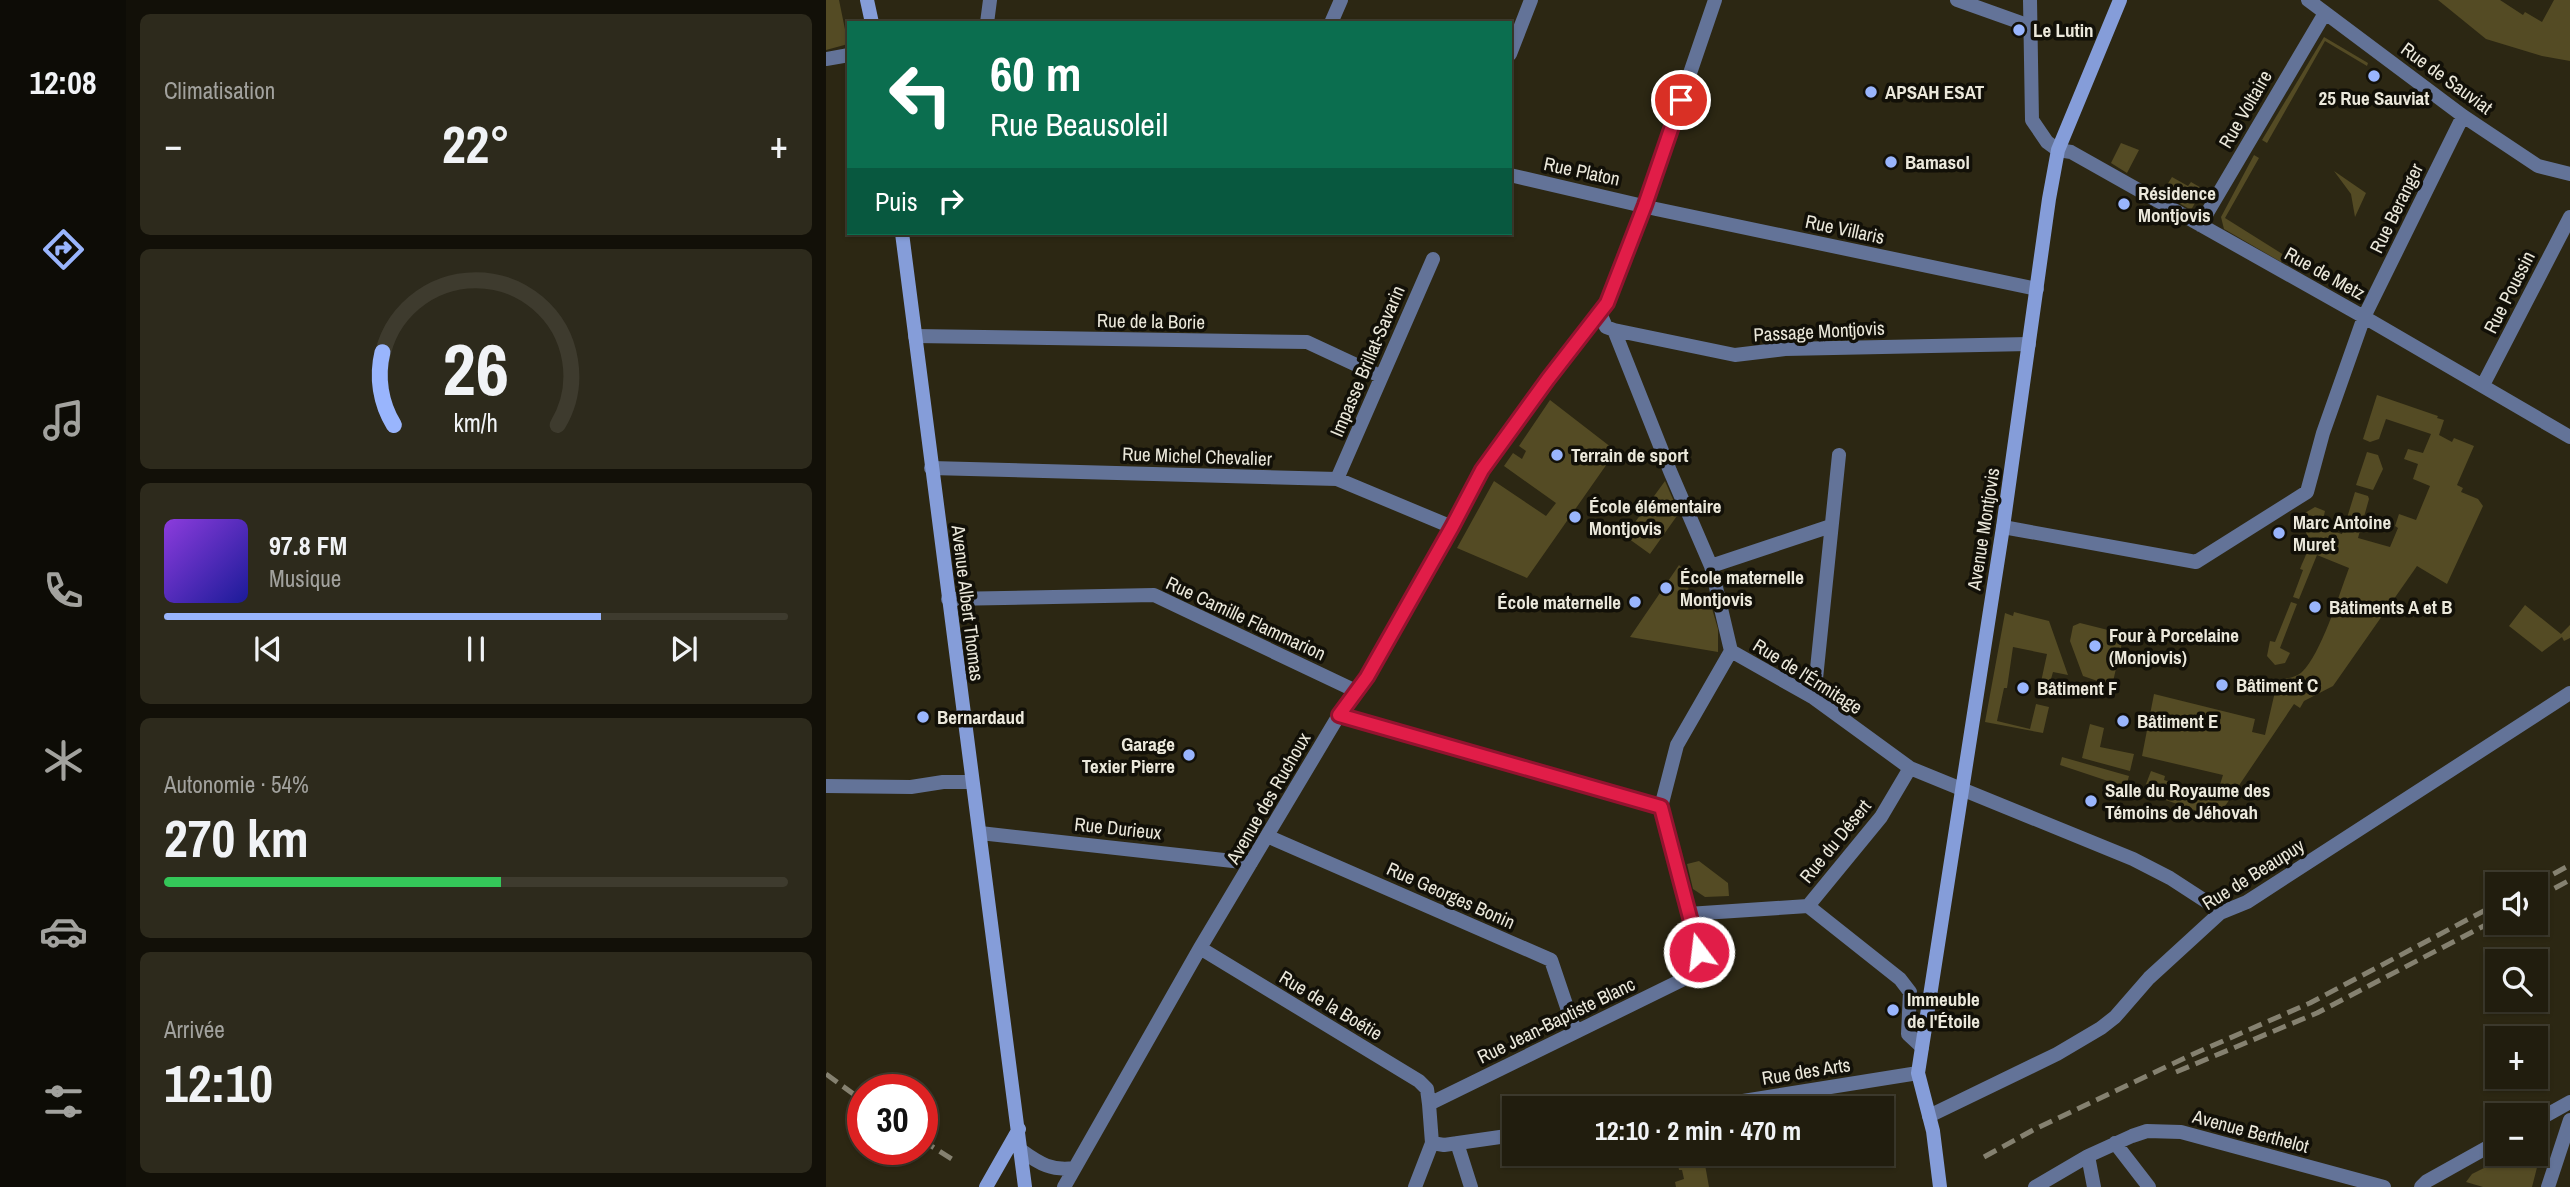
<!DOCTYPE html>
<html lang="fr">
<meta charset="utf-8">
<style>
:root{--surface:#211d0e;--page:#2d2a1c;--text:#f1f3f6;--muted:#a2a29e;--line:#3e3b2e;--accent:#99b5fd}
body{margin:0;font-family:"Archivo Narrow",sans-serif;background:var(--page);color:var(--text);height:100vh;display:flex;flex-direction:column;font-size:26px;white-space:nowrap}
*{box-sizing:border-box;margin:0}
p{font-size:23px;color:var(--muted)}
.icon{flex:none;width:38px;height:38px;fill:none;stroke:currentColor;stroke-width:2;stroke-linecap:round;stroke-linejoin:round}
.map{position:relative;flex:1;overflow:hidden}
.details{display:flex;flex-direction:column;gap:14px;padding:14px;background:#121008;width:700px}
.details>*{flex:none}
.banner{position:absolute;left:21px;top:21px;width:665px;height:214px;border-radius:0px;box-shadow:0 2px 5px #0004,0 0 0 2px var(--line);background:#0b6e4f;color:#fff;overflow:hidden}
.controls{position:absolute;left:1659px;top:872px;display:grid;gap:14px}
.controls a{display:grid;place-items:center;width:63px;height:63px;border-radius:0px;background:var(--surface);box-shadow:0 2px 5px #0004,0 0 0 2px var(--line);font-size:35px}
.speed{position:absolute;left:21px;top:1074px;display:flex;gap:14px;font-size:35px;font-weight:700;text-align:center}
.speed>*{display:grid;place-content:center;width:91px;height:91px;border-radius:50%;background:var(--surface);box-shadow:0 2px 5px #0004,0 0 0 2px var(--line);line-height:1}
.speed .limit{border:10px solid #d22;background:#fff;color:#111}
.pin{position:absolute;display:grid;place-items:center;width:60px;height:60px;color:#fff;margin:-30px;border:4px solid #fff;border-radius:50%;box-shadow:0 2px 7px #0007}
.me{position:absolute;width:77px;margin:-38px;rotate:345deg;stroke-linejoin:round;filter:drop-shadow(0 0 5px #0008)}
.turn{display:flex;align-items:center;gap:24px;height:147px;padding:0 28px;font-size:32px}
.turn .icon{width:91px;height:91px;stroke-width:2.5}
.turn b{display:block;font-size:49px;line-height:60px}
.then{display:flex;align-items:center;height:66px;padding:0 28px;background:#0003;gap:14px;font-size:26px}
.big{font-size:52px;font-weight:700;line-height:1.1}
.details .widget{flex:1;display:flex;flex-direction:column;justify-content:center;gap:10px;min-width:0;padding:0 24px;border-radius:10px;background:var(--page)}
.details .dial{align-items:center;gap:0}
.dial svg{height:182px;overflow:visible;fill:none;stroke:var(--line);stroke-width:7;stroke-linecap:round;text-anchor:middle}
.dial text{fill:var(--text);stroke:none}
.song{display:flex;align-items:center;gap:21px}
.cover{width:84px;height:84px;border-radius:10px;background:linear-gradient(135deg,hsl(270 70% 55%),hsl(240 70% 35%))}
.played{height:7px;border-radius:4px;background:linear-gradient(90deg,var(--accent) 70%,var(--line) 70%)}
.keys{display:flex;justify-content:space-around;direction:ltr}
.heat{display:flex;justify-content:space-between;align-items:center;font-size:38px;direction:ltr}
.charge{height:10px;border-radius:5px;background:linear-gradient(90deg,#34c759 54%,var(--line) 0)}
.trip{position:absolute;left:676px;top:1096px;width:392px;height:70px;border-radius:0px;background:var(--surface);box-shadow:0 2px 5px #0004,0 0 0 2px var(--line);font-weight:700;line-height:70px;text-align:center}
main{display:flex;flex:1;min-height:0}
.menu{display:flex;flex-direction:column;width:126px;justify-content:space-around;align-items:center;background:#0d0c06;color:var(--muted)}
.menu .icon{width:49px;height:49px}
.menu .selected{color:var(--accent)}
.menu b{font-size:32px;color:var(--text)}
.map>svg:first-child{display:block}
.green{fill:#544b24}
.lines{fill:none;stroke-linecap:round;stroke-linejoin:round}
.street{stroke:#637398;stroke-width:14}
.secondary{stroke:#859dd9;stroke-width:14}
.rail{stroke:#858170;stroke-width:5;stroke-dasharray:14 7;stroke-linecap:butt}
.route-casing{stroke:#92132f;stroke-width:18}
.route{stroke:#e11d48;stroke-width:12}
.poi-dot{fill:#99b5fd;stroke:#121008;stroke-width:2.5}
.labels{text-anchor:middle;stroke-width:7;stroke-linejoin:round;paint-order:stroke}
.poi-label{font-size:19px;font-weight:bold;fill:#ebe8db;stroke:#121008;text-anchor:start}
.street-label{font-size:19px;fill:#ebe8db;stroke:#121008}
</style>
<main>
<nav class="menu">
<b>12:08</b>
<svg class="icon selected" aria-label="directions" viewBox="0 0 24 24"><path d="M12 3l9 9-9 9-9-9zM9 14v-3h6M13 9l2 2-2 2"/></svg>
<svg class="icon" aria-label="music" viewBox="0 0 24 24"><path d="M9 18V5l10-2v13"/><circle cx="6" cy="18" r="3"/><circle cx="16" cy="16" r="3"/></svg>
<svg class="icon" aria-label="phone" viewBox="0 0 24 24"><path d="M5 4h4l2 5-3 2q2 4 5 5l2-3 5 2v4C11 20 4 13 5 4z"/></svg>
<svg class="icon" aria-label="climate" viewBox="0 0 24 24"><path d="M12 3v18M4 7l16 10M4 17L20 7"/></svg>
<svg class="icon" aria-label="car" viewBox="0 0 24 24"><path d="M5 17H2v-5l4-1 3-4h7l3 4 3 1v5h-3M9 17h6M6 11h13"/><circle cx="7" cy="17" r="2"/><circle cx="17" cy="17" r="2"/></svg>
<svg class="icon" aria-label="filters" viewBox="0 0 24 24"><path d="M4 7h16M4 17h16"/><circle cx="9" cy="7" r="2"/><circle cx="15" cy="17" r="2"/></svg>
</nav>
<section class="details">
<div class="widget"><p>Climatisation</p>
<div class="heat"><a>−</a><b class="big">22°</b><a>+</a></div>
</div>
<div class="widget dial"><svg viewBox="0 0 100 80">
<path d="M14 69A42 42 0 1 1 86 69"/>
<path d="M14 69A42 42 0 0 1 9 37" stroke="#99b5fd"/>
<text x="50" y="56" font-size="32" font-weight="700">26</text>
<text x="50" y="72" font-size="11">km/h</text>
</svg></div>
<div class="widget">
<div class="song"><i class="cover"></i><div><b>97.8 FM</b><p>Musique</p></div></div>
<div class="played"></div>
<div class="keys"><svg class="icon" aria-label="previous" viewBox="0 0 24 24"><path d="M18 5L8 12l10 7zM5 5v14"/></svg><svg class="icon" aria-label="pause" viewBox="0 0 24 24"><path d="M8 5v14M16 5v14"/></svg><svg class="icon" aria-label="next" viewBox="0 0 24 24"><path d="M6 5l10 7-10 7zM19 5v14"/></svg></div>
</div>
<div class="widget"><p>Autonomie · 54%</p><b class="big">270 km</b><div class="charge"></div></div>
<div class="widget"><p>Arrivée</p><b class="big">12:10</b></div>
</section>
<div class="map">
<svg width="1744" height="1187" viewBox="0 0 1744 1187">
<rect width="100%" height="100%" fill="#2c2713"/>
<path class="green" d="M0,0H13L22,44L0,50Z
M1612,0H1674L1697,15L1699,12L1716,22L1728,0H1744V61L1716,56L1660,39Z
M1498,37L1542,63L1541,66L1499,41L1441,143L1436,140Z
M1295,143L1313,150L1301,173L1285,163Z
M1428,155L1433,158L1399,218L1458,255L1455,262L1398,229L1395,217Z
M1508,171L1540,193L1529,217L1525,194Z
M1346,177L1362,186L1365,182L1377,189L1365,210L1336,193Z
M1551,395L1612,416L1611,418L1618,420L1613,435L1626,442L1628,438L1648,446L1631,485L1637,488L1635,492L1652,499L1657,506L1621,584L1591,566L1507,686L1478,701L1474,708L1468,704L1391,818L1317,792L1325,771L1339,776L1338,780L1390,797L1397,775L1316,756L1328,694L1429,719L1426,732L1439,735L1451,683C1459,677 1468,679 1476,672C1495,654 1513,595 1523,568L1491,555L1473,599L1467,597L1477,570L1474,569C1481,552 1488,542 1476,526L1479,523L1467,520L1489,507L1499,511L1495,528L1516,534L1529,492L1542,496L1543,499L1532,538L1564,547L1572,528L1569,526L1573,514L1590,520L1604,486L1587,479L1592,464L1578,459L1582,449L1597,453L1605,434L1560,419L1553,439L1544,442L1537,439Z
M724,400L790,451L701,578L631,548L668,481L720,516L730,503L678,466L687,453L696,459L700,451L693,446Z
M1541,452L1552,455L1557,469L1547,490L1530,485Z
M839,481L853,513L824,554L799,536Z
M853,565L858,570L865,599L882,595L892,629V652L804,637Z
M1465,602L1471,604L1454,648L1464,653L1459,663L1449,665L1441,656L1444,641L1449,642Z
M1699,605L1735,634L1744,625V638L1738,641L1736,637L1716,652L1683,626Z
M1188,612L1223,621L1242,675L1227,672L1221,693L1213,691L1221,654L1187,647L1181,688H1178L1171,721L1204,729L1210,704L1223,707L1217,733L1159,722L1179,613L1187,616Z
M1254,623L1298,634L1286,686L1257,676L1244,641L1247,626Z
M1264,724L1278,728L1274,747L1308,754L1304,771L1256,758Z
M1236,757L1303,776L1300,787L1234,765Z
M873,861L902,883L903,896L879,897L867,889L861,864Z
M1712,1141L1717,1144L1706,1187H1657L1640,1182L1646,1174L1688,1153H1710V1142Z
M850,1153H888L889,1157L878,1159L883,1187H850L849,1182L858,1179L856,1170H853Z"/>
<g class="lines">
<path class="street" d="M1131,0L1204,26
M1204,0L1206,120L1221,142L1232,150L1245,152L1538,317L1744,437
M1482,0L1637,116L1712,166L1744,174
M161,23L164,0
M505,23L515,0
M684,54L705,0
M0,59L23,55
M684,175L830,209L1211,289
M1374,225L1499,13
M774,313L780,327L788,330L844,471L885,566L905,651L988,698L1084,768L1307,859L1344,878L1384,904L1394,913
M788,330L909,355L959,349L1203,344
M89,336L481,342L554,376
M1657,385L1744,217
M105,468L511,479L626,527
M511,479L607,259
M1177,527L1370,562L1481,492L1497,433L1538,317L1637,116
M885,566L1005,526
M122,599L328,595L530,691
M988,698L1013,455
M513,715L835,807
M0,786L85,787L117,782H146
M154,833L425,863
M441,836L725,960L749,1031
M982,906L1074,979L1084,992L1082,1034L1096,1047
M862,914L982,906L1055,817L1084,768
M374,948L593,1081L601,1089L603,1104
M873,1108L1092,1073
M1103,1116L1231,1054L1275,1028L1289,1017L1323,978L1394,913L1421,902L1744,693
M1710,1121L1744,1102
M606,1143L618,1145L688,1135
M631,1143L645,1187
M1289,1143L1323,1187
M196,1151C214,1164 226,1171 248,1168
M1262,1156L1268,1187
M238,1187L374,948L513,715L541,677L626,527L656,470L721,379L781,303L819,205L889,0
M589,1187L606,1143L603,1104L862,977C870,969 874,964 873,952L835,807L851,745L905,651
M1209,1187L1262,1156L1306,1136L1321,1131L1355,1132L1558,1187
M1595,1187L1601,1181L1671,1142
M1722,1187L1744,1120"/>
<path class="secondary" d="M41,0L46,23
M76,233L199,1187
M160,1187L193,1129
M1114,1187L1107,1131L1092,1073L1177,527L1223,199L1232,150L1294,0"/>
<path class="rail" d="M1709,884L1744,865
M1710,898L1744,880
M1350,1072L1491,1013L1671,919
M0,1074L37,1101
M96,1140L129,1161
M1158,1157L1209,1129L1365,1055L1484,1003L1671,904"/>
</g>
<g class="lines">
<g class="route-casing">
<path id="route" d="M855,100L819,205L781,303L722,379L656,470L626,527L541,677L513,715L835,807L873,952"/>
</g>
<use href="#route" class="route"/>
</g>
<g class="poi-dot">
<circle cx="1193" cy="30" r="7"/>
<circle cx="1548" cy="76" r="7"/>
<circle cx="1045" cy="92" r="7"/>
<circle cx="1065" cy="162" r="7"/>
<circle cx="1298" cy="204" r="7"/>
<circle cx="731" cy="455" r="7"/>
<circle cx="749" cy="517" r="7"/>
<circle cx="1453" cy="533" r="7"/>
<circle cx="840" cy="588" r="7"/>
<circle cx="809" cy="602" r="7"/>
<circle cx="1489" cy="607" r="7"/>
<circle cx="1269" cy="646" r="7"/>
<circle cx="1396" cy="685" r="7"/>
<circle cx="1197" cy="688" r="7"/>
<circle cx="97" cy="717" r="7"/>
<circle cx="1297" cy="721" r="7"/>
<circle cx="363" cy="755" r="7"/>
<circle cx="1265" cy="801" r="7"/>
<circle cx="1067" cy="1010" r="7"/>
</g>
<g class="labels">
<g class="poi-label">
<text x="1207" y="37">Le Lutin</text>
<text x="1059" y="99">APSAH ESAT</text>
<text x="1548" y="105" text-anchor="middle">25 Rue Sauviat</text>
<text x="1079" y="169">Bamasol</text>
<text x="1312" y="200">Résidence<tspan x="1312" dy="22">Montjovis</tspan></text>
<text x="745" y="462">Terrain de sport</text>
<text x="763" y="513">École élémentaire<tspan x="763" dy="22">Montjovis</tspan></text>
<text x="1467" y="529">Marc Antoine<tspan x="1467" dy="22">Muret</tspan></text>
<text x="854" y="584">École maternelle<tspan x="854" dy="22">Montjovis</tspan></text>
<text x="795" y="609" text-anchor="end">École maternelle</text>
<text x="1503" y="614">Bâtiments A et B</text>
<text x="1283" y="642">Four à Porcelaine<tspan x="1283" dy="22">(Monjovis)</tspan></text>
<text x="1410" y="692">Bâtiment C</text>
<text x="1211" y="695">Bâtiment F</text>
<text x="111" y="724">Bernardaud</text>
<text x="1311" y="728">Bâtiment E</text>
<text x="349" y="751" text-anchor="end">Garage<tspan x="349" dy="22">Texier Pierre</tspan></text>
<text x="1279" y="797">Salle du Royaume des<tspan x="1279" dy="22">Témoins de Jéhovah</tspan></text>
<text x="1081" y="1006">Immeuble<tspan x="1081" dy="22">de l'Étoile</tspan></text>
</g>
<g class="street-label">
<text transform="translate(1621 78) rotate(36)" y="7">Rue de Sauviat</text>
<text transform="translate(1419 109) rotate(-60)" y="7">Rue Voltaire</text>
<text transform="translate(756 171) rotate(12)" y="7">Rue Platon</text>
<text transform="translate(1570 208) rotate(-64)" y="7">Rue Beranger</text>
<text transform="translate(1019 229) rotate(12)" y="7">Rue Villaris</text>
<text transform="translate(1499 273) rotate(29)" y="7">Rue de Metz</text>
<text transform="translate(1683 292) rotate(-63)" y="7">Rue Poussin</text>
<text transform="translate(325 321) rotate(1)" y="7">Rue de la Borie</text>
<text transform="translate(993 331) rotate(-3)" y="7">Passage Montjovis</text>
<text transform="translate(541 361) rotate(-67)" y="7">Impasse Brillat-Savarin</text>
<text transform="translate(371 456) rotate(2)" y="7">Rue Michel Chevalier</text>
<text transform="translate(1157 529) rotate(-81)" y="7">Avenue Montjovis</text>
<text transform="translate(142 603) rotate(83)" y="7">Avenue Albert Thomas</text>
<text transform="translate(420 618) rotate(25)" y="7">Rue Camille Flammarion</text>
<text transform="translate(982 676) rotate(32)" y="7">Rue de l'Érmitage</text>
<text transform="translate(442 798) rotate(-60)" y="7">Avenue des Ruchoux</text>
<text transform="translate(292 828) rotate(6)" y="7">Rue Durieux</text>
<text transform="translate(1009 841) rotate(-51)" y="7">Rue du Désert</text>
<text transform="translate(1427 874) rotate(-32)" y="7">Rue de Beaupuy</text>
<text transform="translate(625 895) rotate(24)" y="7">Rue Georges Bonin</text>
<text transform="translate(505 1005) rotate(31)" y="7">Rue de la Boétie</text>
<text transform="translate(730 1020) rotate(-26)" y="7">Rue Jean-Baptiste Blanc</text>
<text transform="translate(980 1071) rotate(-9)" y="7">Rue des Arts</text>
<text transform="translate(1425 1131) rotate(15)" y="7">Avenue Berthelot</text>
</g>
</g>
</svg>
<div class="controls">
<a><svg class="icon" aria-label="sound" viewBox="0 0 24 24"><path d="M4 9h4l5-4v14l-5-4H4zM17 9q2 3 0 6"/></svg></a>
<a><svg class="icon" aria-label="search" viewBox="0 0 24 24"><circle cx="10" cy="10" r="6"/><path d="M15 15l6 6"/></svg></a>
<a>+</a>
<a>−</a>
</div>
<div class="speed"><div class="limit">30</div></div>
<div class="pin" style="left:855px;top:100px;background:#d93025"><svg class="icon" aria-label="arrive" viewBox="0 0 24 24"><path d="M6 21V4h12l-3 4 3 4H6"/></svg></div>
<svg class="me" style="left:873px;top:952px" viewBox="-20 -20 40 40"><circle r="17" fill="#e11d48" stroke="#fff" stroke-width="3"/><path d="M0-11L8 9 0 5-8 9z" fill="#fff"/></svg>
<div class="trip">12:10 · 2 min · 470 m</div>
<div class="banner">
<div class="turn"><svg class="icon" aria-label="left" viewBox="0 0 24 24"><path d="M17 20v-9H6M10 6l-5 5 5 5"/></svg><div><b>60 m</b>Rue Beausoleil</div></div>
<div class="then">Puis<svg class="icon" aria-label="right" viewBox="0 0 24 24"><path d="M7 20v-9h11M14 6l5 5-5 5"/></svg></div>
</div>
</div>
</main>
